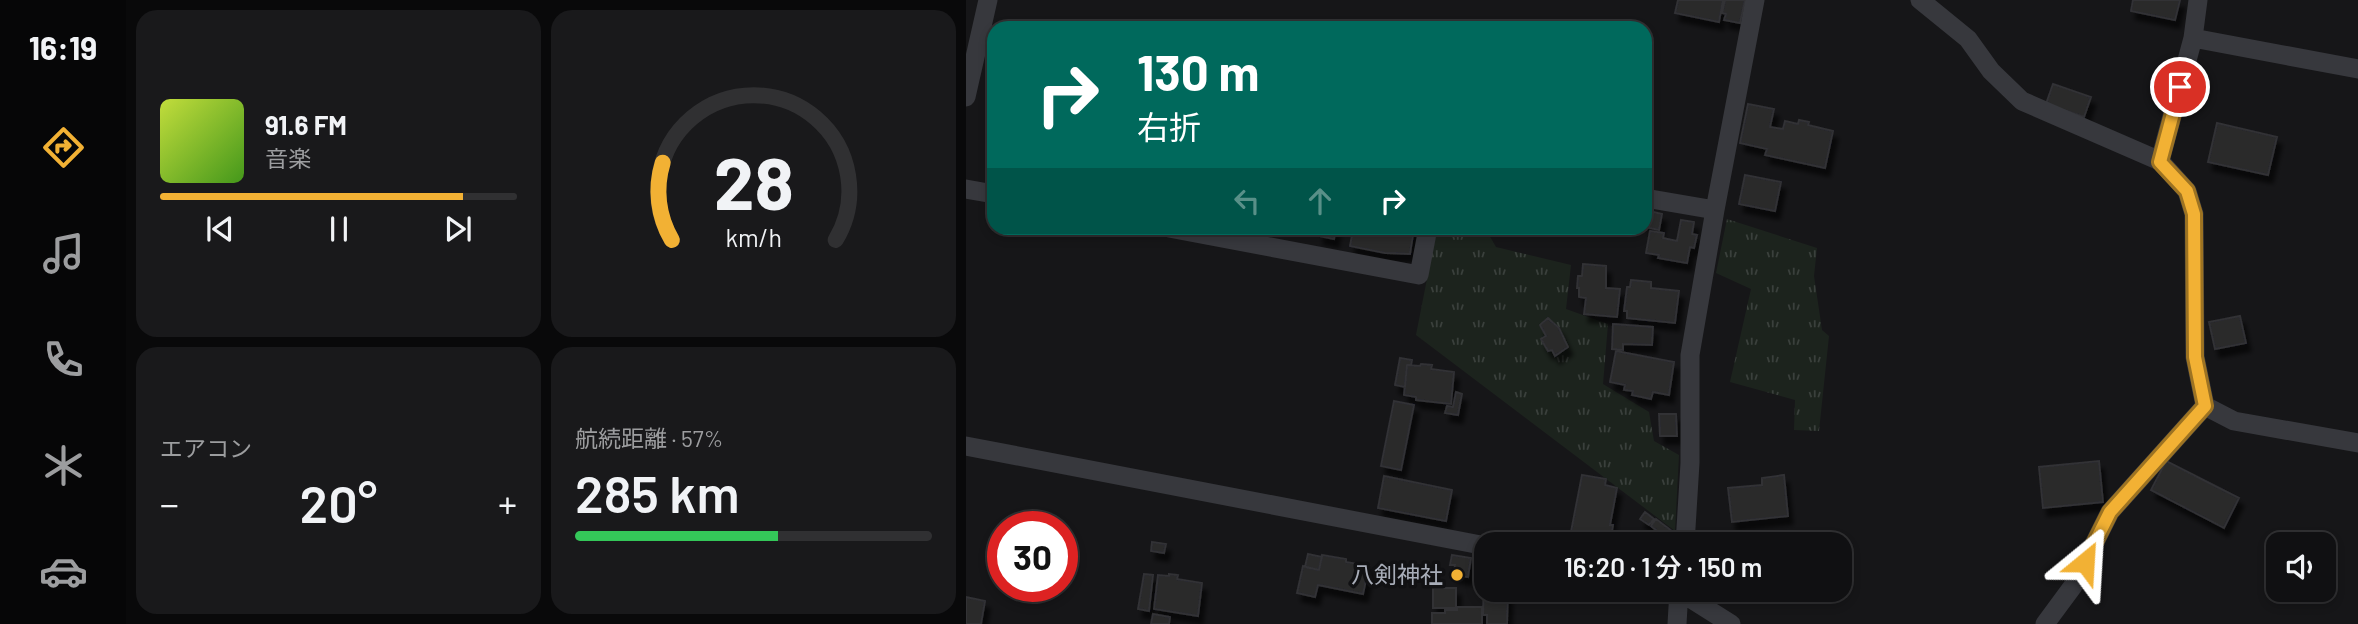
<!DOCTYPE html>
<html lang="ja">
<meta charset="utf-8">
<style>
:root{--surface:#101012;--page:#19191b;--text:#f1f3f6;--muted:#9c9d9f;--line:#303032;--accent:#f2b134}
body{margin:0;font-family:Barlow,"Noto Sans JP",sans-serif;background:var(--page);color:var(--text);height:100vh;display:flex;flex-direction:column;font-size:26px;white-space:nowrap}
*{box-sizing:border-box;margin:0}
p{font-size:23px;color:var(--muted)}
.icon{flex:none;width:38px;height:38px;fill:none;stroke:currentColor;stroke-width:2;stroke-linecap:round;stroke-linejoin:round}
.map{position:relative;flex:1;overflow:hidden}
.side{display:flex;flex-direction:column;gap:10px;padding:10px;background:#09090a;width:840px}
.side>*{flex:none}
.top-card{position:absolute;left:21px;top:21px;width:665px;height:214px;border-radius:21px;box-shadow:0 4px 10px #0003,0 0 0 2px var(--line);background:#00695c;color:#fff;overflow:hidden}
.buttons{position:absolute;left:1300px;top:532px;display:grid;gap:14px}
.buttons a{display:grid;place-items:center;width:70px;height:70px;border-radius:14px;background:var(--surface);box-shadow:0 4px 10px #0003,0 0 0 2px var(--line);font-size:35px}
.speed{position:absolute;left:21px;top:511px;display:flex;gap:14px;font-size:35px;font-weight:700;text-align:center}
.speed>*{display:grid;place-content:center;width:91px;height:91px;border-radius:50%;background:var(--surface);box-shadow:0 4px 10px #0003,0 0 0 2px var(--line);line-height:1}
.speed .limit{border:10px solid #d22;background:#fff;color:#111}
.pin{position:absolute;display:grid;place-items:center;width:60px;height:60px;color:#fff;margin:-30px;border:4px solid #fff;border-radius:50%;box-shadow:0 2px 7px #0007}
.me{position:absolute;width:77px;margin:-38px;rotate:27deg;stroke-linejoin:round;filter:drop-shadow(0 0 5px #0008)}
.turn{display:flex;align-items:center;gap:24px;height:147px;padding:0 35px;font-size:32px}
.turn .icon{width:91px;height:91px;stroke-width:2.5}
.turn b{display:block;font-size:49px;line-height:60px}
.lanes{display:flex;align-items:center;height:66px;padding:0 35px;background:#0003;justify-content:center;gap:35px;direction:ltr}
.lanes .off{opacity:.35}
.big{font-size:52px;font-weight:600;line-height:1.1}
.side .tile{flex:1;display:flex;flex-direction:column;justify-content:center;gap:10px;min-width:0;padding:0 24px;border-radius:21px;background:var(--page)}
.side .dial{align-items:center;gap:0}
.dial svg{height:182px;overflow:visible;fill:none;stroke:var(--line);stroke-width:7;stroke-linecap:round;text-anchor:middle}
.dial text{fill:var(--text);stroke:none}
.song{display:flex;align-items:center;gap:21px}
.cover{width:84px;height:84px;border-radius:10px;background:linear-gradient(135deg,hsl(70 70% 55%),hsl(100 70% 35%))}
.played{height:7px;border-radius:4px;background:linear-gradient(90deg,var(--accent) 85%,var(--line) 85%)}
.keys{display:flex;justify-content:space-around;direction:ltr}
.heat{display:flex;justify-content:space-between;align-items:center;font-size:38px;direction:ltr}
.charge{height:10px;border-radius:5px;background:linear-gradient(90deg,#34c759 57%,var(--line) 0)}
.side .tiles{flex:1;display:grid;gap:10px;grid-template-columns:repeat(2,1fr)}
.trip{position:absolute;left:508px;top:532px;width:378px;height:70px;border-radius:21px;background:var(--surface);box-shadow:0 4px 10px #0003,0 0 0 2px var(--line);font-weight:600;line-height:70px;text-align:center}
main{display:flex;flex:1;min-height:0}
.tab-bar{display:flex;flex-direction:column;width:126px;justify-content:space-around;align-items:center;background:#060607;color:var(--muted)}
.tab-bar .icon{width:49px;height:49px}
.tab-bar .selected{color:var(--accent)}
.tab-bar b{font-size:32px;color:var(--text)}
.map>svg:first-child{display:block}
.grass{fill:url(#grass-tufts)}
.building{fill:#29292c;stroke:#303034;stroke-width:2;filter:url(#shadow)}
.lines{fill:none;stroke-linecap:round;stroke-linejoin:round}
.street{stroke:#37383d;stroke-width:19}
.route-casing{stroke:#9d7322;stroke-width:18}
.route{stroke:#f2b134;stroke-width:12}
.poi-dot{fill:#f2b134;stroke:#111113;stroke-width:2.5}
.labels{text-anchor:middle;stroke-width:7;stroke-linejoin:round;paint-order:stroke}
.poi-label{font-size:23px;fill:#a8adb8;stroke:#111113;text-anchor:end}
</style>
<main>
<nav class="tab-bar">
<b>16:19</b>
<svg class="icon selected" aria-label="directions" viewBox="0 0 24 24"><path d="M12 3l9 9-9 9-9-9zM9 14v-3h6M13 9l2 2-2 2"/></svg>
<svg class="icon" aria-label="music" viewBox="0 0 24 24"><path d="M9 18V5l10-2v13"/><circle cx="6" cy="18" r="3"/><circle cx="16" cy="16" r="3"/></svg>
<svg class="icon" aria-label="phone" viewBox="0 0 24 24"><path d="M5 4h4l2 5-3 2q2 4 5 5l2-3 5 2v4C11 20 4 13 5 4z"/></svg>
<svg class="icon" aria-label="climate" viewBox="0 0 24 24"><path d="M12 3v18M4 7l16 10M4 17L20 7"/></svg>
<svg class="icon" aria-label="car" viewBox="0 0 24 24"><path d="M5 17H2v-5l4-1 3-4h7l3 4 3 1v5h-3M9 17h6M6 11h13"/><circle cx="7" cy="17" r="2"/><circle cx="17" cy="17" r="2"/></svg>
</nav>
<section class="side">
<div class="tiles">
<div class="tile">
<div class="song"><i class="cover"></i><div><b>91.6 FM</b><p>音楽</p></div></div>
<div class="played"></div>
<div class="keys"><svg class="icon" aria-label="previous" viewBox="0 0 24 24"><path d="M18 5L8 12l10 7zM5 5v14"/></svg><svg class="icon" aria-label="pause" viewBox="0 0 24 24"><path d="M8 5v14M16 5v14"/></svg><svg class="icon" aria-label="next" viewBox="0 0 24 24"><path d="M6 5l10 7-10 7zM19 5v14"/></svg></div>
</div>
<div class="tile dial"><svg viewBox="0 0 100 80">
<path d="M14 69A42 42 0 1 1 86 69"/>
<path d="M14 69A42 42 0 0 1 10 35" stroke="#f2b134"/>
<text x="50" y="56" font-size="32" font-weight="700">28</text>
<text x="50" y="72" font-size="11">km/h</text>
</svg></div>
<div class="tile"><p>エアコン</p>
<div class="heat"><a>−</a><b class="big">20°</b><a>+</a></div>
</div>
<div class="tile"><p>航続距離 · 57%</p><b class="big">285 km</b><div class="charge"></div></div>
</div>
</section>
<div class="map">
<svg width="1392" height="624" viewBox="0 0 1392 624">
<defs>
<pattern id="grass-tufts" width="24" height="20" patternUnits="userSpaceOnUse" patternTransform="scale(1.75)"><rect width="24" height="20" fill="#1c231d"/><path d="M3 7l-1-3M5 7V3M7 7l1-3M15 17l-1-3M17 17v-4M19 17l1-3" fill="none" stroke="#3a403c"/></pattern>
<filter id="shadow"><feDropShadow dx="4.5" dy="8" stdDeviation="2" flood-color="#0009"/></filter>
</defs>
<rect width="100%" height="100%" fill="#161618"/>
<path class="grass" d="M761,219L851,248L848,276L856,330L863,336L853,431L828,430L829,400L764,382L785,289L750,273Z
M471,228H519L530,247L605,265L600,309L642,324L637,384L683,412L688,441L713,455L709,531L450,335Z"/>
<path class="building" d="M712,0H757L753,22L709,13Z
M759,0H779L774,23L758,20L760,14L756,13Z
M1167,0H1214L1209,20L1165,11Z
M1087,84L1125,97L1118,117L1080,104Z
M782,104L808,109L804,127L817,129L819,121L832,124L833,120L843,122L842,125L867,131L859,168L799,155L801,149L774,143Z
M1251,123L1311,137L1302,175L1242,162Z
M779,175L815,182L809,211L773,204Z
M679,210L696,214L693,230L679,227Z
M715,220L728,222L726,234L731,235L728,248L724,247L721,263L692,258L693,255L680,253L684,231L698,233L697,238L711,241Z
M354,228H370L368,239L353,236Z
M391,228H448L444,254L419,253L384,246L387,230H390Z
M617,264L640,266V288L654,289L651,317L618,314L620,298L613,297V288H611L612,276H616Z
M665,280L685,282V288L713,291L709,323L661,318V311H658L661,287H664Z
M1274,316L1280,343L1249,349L1243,322Z
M582,318L593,328L602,347L589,356L586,350L582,351L575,339L580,336L574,325Z
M647,324L687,327L686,345L657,344V350L646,349Z
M650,351L708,362L703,395L687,392L685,399L666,395L667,391L658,390L659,385L644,382Z
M434,358L446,360L445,365H441L439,387L429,385Z
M455,364L466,365L465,369L488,372L485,404L450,400V397L438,395L441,365L454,366Z
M490,392L496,394L492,415L479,413L481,406L487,407Z
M428,401L448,405L435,470L415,466Z
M693,414H710L711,436H694Z
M1133,461L1137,502L1077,508L1073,467Z
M1200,461L1273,498L1258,528L1185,490Z
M616,475L640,479L639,485L651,488L644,525H647L644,544L603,542Z
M818,475L822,516L766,522L762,488L796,485V478Z
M418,476L486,490L480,521L412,508Z
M679,512L688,519L683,525L674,519Z
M690,519L707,532L701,539L685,526Z
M186,542L200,544L198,553L185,551Z
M342,554L356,557L353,570L339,567Z
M356,555L380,559V562L403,566L397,594L352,585L349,597L331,593L337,566L353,570Z
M486,555L505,558L502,577L488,575L489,565H484Z
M178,574L187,575L183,611L172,609Z
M203,574L212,575L211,579L236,583L232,616L188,609L192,575L203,576Z
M518,575L520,590H542L541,624H521V615H517Z
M467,588H490V608H467Z
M0,597L19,601L15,624H0Z
M491,607H516V624H466V613H479V610H491Z
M187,614L204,617L203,624H185Z"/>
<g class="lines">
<path class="street" d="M954,0L1002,39L1025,71L1056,101L1194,161L1221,191L1228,214L1229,357L1239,406
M1227,38L1392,69
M0,97L22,0
M1194,161L1227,38L1232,0
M0,189L28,194
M679,198L749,210
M203,228L453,275L462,228
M1239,406L1268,421L1392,443
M0,446L520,546
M719,544L724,463V355L749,210L789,0
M711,590L765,624
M711,624L713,590
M1079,624L1107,586L1144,512L1239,406"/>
</g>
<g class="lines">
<g class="route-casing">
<path id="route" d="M1119,562L1144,512L1239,406L1229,357L1228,214L1221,191L1194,162L1214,87"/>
</g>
<use href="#route" class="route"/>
</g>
<circle class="poi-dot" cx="491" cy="575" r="7"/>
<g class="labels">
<g class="poi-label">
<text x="477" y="583">八剣神社</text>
</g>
</g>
</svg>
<div class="buttons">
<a><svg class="icon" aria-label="sound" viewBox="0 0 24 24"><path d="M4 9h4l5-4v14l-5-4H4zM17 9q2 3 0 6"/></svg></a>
</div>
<div class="speed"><div class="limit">30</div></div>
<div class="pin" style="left:1214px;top:87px;background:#d93025"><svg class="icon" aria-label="arrive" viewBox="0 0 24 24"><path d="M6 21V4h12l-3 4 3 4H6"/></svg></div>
<svg class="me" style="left:1119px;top:562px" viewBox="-20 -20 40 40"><path d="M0-17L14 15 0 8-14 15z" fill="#f2b134" stroke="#fff" stroke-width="4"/></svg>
<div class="trip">16:20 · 1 分 · 150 m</div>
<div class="top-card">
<div class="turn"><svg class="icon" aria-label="right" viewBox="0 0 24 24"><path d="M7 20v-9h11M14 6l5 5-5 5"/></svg><div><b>130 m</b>右折</div></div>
<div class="lanes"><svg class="icon off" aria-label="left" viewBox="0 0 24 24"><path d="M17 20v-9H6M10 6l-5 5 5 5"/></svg><svg class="icon off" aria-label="ahead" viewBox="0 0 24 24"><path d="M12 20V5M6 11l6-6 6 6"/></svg><svg class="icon" aria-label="right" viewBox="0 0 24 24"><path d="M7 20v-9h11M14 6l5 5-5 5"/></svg></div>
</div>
</div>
</main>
